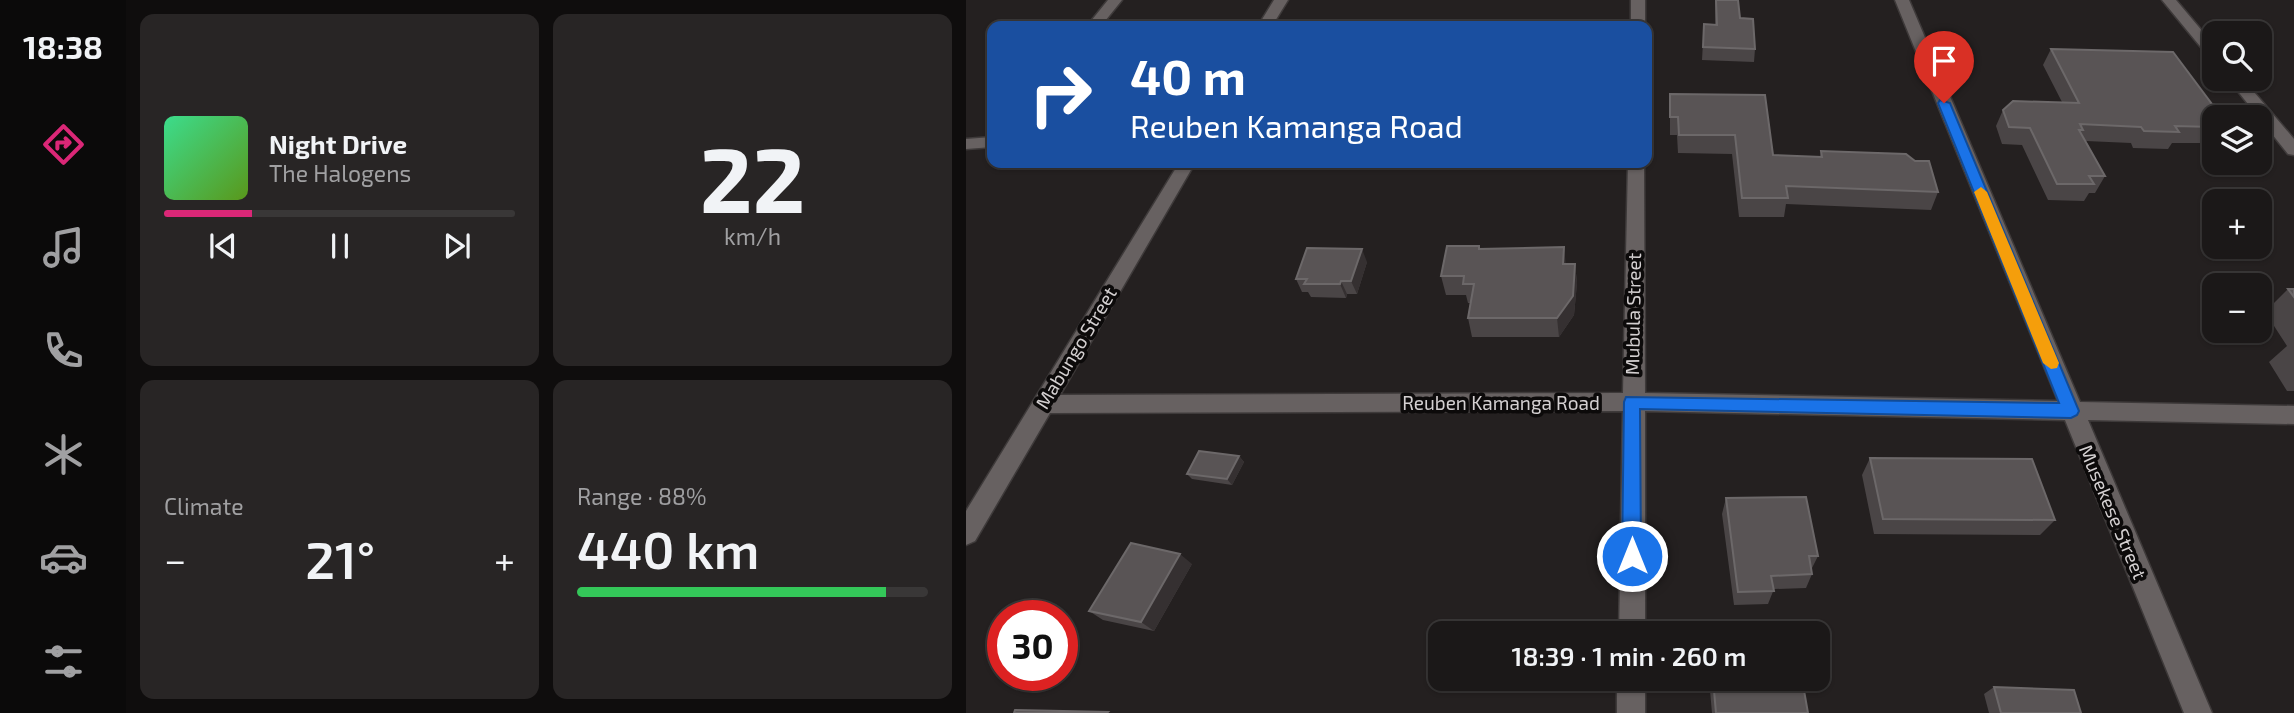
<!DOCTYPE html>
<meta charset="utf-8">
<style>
:root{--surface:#1b1818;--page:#282525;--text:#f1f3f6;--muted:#a0a0a2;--line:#393737;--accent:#db2777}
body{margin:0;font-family:"Exo 2",sans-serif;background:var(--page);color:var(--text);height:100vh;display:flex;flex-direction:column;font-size:26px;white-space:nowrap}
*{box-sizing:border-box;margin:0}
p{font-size:23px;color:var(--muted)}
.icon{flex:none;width:38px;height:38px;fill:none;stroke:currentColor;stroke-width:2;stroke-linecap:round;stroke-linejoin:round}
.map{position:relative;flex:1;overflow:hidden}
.side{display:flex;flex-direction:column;gap:14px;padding:14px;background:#0f0d0d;width:840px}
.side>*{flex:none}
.banner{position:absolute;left:21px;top:21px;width:665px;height:147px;border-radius:14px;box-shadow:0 2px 5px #0004,0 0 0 2px var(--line);background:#1a4fa0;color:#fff;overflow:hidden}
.controls{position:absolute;left:1236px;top:21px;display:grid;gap:14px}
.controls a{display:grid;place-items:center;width:70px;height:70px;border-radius:14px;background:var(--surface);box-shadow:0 2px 5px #0004,0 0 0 2px var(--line);font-size:35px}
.speed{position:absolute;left:21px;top:600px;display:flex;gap:14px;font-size:35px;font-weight:700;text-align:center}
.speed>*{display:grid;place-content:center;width:91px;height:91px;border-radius:50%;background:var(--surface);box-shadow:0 2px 5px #0004,0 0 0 2px var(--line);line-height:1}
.speed .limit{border:10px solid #d22;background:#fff;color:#111}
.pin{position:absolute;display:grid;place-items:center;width:60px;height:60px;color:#fff;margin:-72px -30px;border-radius:50% 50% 50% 0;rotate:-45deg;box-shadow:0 0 7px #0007}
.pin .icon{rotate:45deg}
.me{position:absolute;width:77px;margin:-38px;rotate:0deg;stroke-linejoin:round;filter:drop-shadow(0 0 5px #0008)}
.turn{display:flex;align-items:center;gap:24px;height:147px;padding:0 28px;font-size:32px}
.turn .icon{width:91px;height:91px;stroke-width:2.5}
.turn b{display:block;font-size:49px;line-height:60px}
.big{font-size:52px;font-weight:600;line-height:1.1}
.side .tile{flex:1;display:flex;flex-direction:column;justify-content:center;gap:10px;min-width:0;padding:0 24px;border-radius:14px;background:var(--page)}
.side .dial{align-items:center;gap:0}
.dial b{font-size:91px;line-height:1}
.song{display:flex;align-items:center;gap:21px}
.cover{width:84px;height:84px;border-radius:10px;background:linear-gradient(135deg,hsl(150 70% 55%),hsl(90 70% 35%))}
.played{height:7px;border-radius:4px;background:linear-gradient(90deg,var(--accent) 25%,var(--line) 25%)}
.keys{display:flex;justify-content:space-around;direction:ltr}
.heat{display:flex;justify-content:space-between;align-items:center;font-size:38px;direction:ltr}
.charge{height:10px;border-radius:5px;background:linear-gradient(90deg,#34c759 88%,var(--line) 0)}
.side .tiles{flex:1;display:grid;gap:14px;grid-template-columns:repeat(2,1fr)}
.trip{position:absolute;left:462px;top:621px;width:402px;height:70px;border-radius:14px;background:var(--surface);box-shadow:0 2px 5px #0004,0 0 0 2px var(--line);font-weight:600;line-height:70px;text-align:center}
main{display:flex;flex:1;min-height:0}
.tab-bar{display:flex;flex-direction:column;width:126px;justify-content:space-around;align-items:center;background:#0b0a0a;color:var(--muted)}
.tab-bar .icon{width:49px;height:49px}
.tab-bar .current{color:var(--accent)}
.tab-bar b{font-size:32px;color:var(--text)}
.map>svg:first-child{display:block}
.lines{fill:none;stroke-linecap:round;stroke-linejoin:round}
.street-casing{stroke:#3e3a3a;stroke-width:3}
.street{fill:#676161;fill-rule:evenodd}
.wall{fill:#4a4546}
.shaded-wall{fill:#353031}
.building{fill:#595455;stroke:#6c6869;stroke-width:2}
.route{fill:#1a73e8;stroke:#114b97;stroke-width:2}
.slow{fill:#f59e0b}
.labels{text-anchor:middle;stroke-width:7;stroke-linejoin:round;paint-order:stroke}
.street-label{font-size:19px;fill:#d4d0d1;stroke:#0c0a0a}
</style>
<main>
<nav class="tab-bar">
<b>18:38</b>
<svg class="icon current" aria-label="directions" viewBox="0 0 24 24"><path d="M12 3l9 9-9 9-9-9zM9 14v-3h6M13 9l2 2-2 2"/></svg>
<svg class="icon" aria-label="music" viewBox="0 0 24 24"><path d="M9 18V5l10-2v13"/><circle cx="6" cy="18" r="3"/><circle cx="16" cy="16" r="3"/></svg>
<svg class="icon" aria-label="phone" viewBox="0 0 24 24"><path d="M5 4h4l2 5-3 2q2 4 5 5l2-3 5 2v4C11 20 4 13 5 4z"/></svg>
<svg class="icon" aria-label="climate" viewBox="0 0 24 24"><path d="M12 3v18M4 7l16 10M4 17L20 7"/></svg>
<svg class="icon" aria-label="car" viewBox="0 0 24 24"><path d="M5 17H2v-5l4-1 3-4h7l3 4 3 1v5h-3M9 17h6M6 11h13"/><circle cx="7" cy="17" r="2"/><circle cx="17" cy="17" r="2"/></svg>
<svg class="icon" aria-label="filters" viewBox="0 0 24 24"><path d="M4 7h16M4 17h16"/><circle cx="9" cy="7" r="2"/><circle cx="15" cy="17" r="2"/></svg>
</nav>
<section class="side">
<div class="tiles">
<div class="tile">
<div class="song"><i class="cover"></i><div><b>Night Drive</b><p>The Halogens</p></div></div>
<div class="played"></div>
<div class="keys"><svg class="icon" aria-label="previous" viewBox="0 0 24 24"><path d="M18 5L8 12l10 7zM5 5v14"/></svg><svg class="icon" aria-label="pause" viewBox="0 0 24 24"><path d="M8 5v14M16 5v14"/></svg><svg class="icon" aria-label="next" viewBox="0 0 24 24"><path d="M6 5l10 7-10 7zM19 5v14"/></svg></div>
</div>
<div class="tile dial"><b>22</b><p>km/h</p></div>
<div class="tile"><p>Climate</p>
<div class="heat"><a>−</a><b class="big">21°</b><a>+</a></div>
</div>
<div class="tile"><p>Range · 88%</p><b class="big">440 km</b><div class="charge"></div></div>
</div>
</section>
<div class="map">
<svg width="1328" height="713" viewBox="0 0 1328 713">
<rect width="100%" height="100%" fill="#242020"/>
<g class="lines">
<g class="street-casing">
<path id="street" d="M142,0H156L135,26H121Z
M308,0H322L306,26H292Z
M665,0H679V26H665Z
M929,0H943L1114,402L1328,406V424L1122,420L1246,713H1218L1099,420L679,411V634H653L657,411L84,413L9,541L0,545V511L213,163H229L94,395L657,393L662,163H678L679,393L1092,401Z
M1196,0H1210L1248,45V58L1243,57Z
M1262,79H1277L1328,139V155L1322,154Z
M26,137V147L0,149V139Z
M651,679H679V713H651Z"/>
</g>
<use href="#street" class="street"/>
</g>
<path class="wall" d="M749,0H772L774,18L789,49L788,62L736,60L738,24L749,25Z
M1085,49L1248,117V143H1206L1202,149L1167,148L1165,143L1120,141L1139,176L1129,193H1123L1118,201L1082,200L1056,145L1036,144L1030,126L1037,110L1096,102L1077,65Z
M704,94L807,155L854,157L855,151L972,192L965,210L820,204L818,217H773L766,154L712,153L711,135H704Z
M513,246L514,249L600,264H609L611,283L608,315L593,337H506L502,318L504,303H502L500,295H480L475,276Z
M401,262L391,294H381L380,298L345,297L342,292H336L330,279Z
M1322,289H1328V391H1321L1303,362L1321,346L1299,312Z
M273,456L278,462L266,485L226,479L221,474Z
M904,458L1089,520L1074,535L908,534L896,475Z
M760,498L852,556L845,570L846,574L840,588L808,589L802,604L768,605L756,514Z
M226,564L188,631L137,620L123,611Z
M743,679H836L842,713H746Z
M1028,687L1115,713H1023L1018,694Z"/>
<path class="shaded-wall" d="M598,247L600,266L597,264Z
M396,249L401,262L391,294L385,281Z
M609,264L611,283L608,315L593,337L591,318Z
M375,281L381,294L380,298L374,284Z
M273,456L278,462L266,485L261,479Z
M214,554L226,564L188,631L175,622Z"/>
<path class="building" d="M750,0H772L774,18L787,19L789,49L737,47L738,24L751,25Z
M387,23L434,24L433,26H385Z
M1085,49L1207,52L1246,104L1265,105L1275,117H1248V127L1209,126L1213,132L1178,131L1175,127L1114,124L1117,130H1113L1139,176H1123L1128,184H1091L1064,128L1043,127L1037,110L1047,101L1113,103Z
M704,94L799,95L807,155L856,157L855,151L940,154L949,161H963L972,192L820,186L822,198H776L769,135H713L712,117H704Z
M481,246H513V249L598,247L597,264H609L607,296L591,318H502L508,284H497L498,276H475Z
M341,248L396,249L385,281H375L374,284H338L341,279H330Z
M1322,289H1328V297Z
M233,451L273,456L261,479L221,474Z
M904,458L1066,459L1089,520L917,519Z
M840,497L852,556H843L846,574L805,576L808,591L772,592L760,498Z
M165,543L214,554L175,622L123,611Z
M747,679H836L842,713H750Z
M1028,687L1108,690L1115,713H1035Z
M49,710L142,712L141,713H48Z"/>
<path class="route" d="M974,100L984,103L1113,411L1111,415L1105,418L674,409L675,556L672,563L666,566L659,563L656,556L658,402L660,397L1093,403L972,103Z"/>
<path class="slow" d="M1015,187L1021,192L1093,363L1091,368L1085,369L1077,363L1008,192Z"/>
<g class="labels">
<g class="street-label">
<text transform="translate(667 314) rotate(-89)" y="7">Mubula Street</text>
<text transform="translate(110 348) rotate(-59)" y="7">Mabungo Street</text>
<text x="535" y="410">Reuben Kamanga Road</text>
<text transform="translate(1147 512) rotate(67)" y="7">Musekese Street</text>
</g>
</g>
</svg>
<div class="controls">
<a><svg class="icon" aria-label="search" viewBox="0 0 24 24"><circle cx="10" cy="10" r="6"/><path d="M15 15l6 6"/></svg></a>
<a><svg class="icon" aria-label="layers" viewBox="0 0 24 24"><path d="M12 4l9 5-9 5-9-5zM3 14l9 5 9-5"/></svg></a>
<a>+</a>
<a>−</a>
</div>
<div class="speed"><div class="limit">30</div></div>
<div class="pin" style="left:978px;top:103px;background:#d93025"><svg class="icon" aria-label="arrive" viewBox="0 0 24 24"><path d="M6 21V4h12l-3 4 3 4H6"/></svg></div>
<svg class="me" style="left:666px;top:556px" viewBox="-20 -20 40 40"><circle r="17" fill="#1a73e8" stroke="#fff" stroke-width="3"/><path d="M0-11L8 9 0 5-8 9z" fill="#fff"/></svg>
<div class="trip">18:39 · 1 min · 260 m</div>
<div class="banner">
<div class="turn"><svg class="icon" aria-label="right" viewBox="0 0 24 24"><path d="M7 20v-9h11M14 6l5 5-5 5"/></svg><div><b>40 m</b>Reuben Kamanga Road</div></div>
</div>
</div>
</main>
